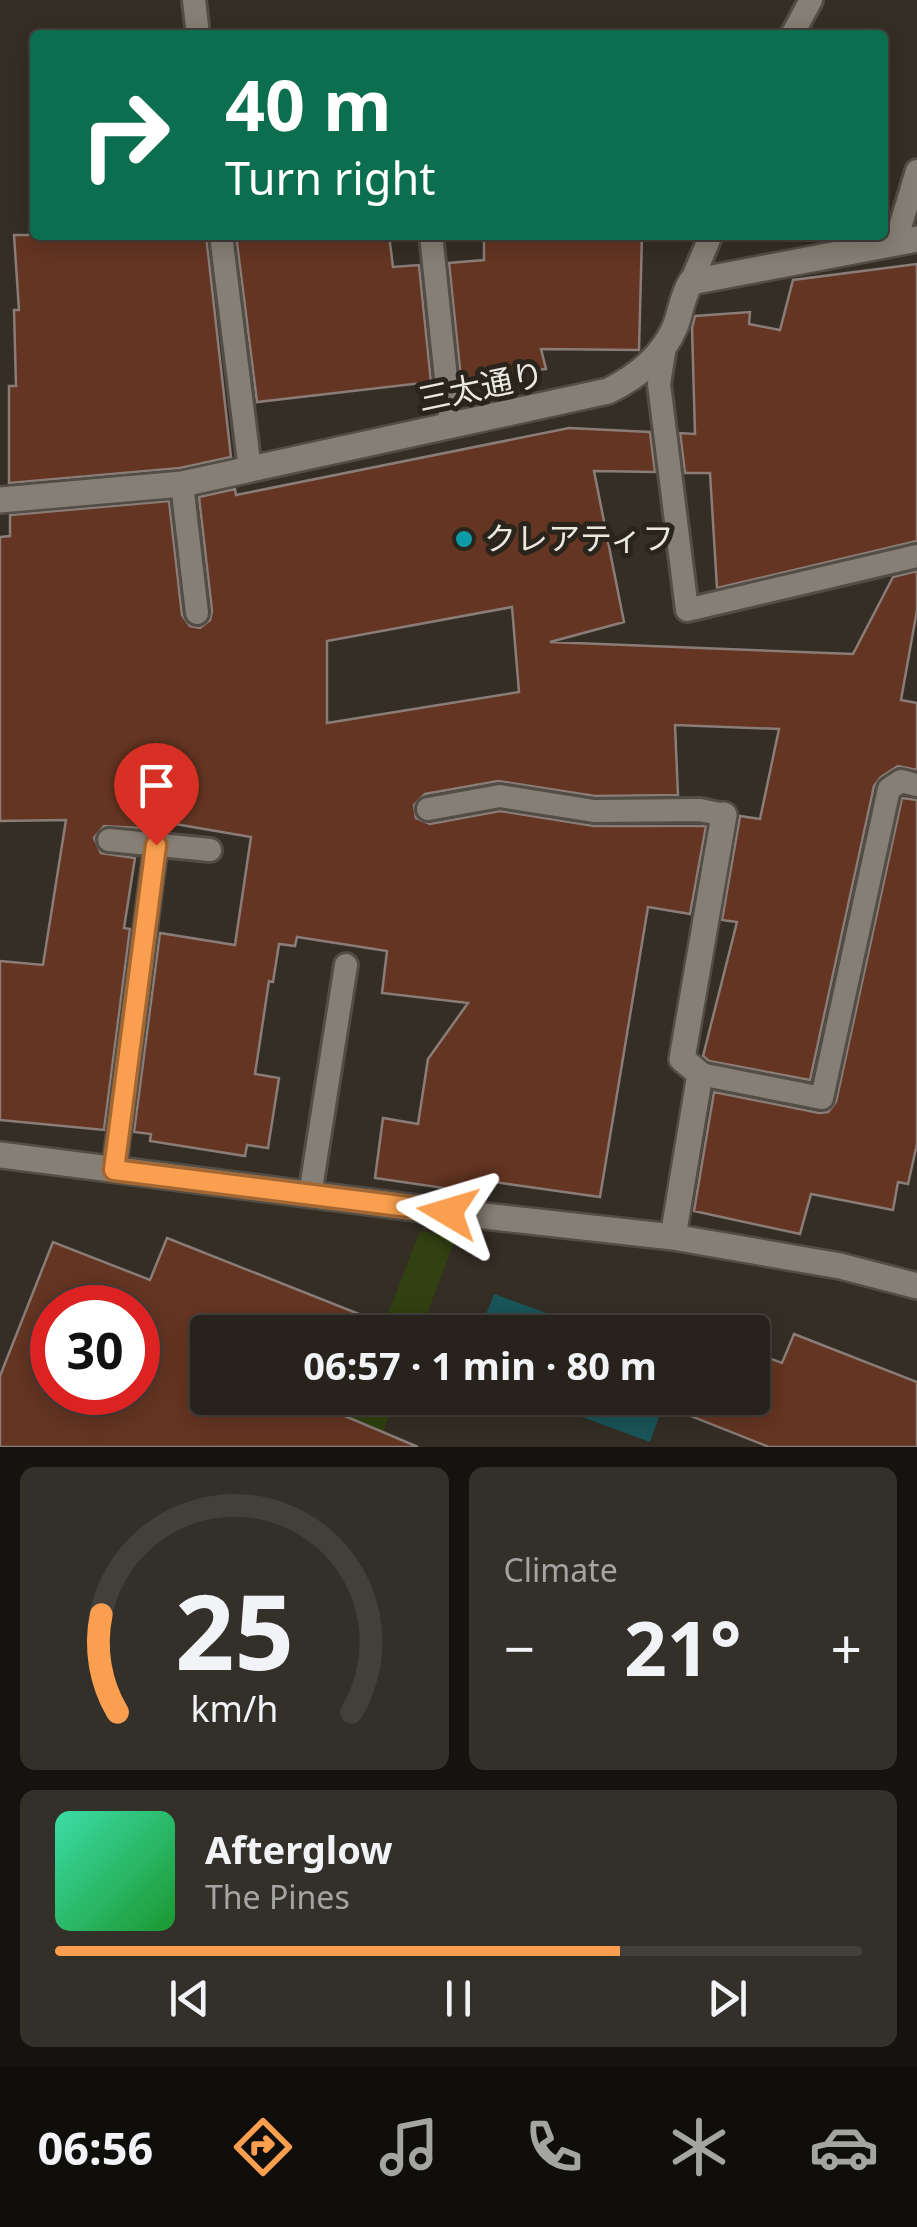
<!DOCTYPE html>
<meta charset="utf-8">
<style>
:root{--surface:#27221c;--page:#332f29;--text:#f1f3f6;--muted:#a4a4a3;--line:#433f3b;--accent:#fa9f4f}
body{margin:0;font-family:"Noto Sans","Noto Sans JP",sans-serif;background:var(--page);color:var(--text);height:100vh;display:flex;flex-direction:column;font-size:38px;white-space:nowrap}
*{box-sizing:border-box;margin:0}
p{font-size:32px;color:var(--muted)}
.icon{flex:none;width:55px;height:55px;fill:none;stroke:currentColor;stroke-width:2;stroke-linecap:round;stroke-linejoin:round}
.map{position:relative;height:1447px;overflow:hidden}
.panel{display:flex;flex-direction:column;gap:20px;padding:20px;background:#15130f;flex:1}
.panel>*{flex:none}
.guide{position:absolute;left:30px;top:30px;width:858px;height:210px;border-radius:10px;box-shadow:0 5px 25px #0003,0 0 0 2px var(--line);background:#0b6e4f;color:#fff;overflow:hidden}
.speed{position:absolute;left:30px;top:1285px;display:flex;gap:20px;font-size:50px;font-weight:700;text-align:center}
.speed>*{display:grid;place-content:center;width:130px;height:130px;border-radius:50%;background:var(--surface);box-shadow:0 5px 25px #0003,0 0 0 2px var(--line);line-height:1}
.speed .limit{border:15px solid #d22;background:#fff;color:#111}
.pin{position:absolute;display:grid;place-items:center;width:85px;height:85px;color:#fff;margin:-102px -42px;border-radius:50% 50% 50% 0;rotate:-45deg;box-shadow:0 0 10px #0007}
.pin .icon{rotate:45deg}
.me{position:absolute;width:110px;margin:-55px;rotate:277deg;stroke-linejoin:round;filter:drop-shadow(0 0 8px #0008)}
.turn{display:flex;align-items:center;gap:35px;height:210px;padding:0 30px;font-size:45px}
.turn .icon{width:130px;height:130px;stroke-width:2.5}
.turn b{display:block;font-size:70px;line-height:85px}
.big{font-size:75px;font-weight:700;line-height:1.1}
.panel .card{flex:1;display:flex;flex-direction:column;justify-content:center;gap:15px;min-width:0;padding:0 35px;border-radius:15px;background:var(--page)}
.panel .dial{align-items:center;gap:0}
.dial svg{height:260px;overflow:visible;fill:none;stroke:var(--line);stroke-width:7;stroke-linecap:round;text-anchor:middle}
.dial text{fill:var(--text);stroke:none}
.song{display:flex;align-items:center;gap:30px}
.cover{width:120px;height:120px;border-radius:15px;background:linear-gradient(135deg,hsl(160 70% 55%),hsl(130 70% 35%))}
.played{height:10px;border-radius:5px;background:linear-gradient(90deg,var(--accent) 70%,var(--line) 70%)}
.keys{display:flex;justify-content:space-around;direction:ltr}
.heat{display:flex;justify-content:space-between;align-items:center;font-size:55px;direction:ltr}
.panel .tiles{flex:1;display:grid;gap:20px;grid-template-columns:1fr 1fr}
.card:last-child{grid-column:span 2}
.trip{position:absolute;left:190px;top:1315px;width:580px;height:100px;border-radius:10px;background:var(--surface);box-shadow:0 5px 25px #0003,0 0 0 2px var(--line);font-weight:700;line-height:100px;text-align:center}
.dock{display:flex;height:160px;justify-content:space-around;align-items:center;background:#100e0b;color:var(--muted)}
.dock .icon{width:70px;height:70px}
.dock .selected{color:var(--accent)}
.dock b{font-size:45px;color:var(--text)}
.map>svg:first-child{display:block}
.green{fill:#314111}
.water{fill:#1a5559}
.building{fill:#643522;stroke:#8a7d78;stroke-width:2.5;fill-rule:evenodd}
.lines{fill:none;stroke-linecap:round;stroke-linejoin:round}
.lane-casing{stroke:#524d45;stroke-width:28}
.street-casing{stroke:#524d45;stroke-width:30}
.lane{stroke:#867f75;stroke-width:22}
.street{stroke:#867f75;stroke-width:25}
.route-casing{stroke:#a26733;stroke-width:25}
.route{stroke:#fa9f4f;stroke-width:18}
.culture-dot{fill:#0f9aa8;stroke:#2a251c;stroke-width:4}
.labels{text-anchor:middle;stroke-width:10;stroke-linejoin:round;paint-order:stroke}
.street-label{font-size:32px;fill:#ebe8e2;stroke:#2a251c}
.poi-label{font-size:32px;fill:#ebe8e2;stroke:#2a251c;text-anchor:start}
</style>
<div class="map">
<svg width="917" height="1447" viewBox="0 0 917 1447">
<rect width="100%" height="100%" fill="#342e25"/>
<path class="green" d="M420,1231L456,1237L420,1332H381Z
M357,1398H396L377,1447H338Z"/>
<path class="water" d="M494,1294L599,1332H479Z
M530,1398H666L650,1442Z"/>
<path class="building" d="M14,235H206L231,457L180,468L9,483V386H16L14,310H19Z
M236,235H389L393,267L419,265L431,382L257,402Z
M484,235H642L639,350L541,349L546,369L461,379L449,263L484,260Z
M917,264V541L717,588L710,473H685L680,433L695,434L692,328L695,316L750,312L749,324L780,330L793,280Z
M569,428L650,432L655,472L594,471L624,622L550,642L853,654L893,577L917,571V610L901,700L917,703V770L898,766L881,777L874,786L810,1080L709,1061L703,1056L737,922L722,920L740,816L760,819L779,729L675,725L678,795L595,796L498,781L425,794L414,805L416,818L430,824L500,811L594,826H706L690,914L648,907L600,1197L480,1180L478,1193L375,1178L383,1118L418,1124L428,1059L468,1003L382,993L387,951L297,937L295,946L279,944L273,982L269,981L255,1074L279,1078L268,1148L247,1145L245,1156L150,1141L151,1134L134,1132L160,933L235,945L251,837L140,818L139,828L104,826L94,838L101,853L135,858L124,928L130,929L104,1130L0,1120V961L43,965L66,820L0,821V537L10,536V515L169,501L182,615L190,626L200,628L210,620L212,611L199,497L235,489L236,495ZM512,607L519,692L327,723V641Z
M902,798L917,800V1144L908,1184L898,1182L893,1210L811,1194L800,1234L694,1211L714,1092L819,1113L828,1112L836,1102Z
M167,1238L359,1314L366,1332H208V1398H346L340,1414L418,1447H0V1376L53,1242L150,1280ZM52,1308H138V1392H52Z
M794,1334L917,1382V1447H769L650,1400V1398H752V1352L782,1363Z"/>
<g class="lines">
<g class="lane-casing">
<path id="lane" d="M194,0L198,35
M792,35L811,0
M221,235L250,470
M431,235L451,426
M895,244L917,171
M691,282L711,235
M665,346L659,384L687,610L917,556
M182,484L197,613
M428,809L500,796L594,811L700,810L724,815
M109,840L210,850
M700,1074L822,1098L889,789L901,781L917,785
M114,1170L156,845
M310,1195L346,965"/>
</g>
<g class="street-casing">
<path id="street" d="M0,500L182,484L608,391C637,377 662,357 675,327C681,312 682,296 691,282L917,239
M0,1155L448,1212L673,1237L840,1266L917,1286
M673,1237L700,1074L682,1059L724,815"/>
</g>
<use href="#lane" class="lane"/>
<use href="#street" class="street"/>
</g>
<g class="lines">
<g class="route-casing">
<path id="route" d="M156,845L114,1170L448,1212"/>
</g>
<use href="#route" class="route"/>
</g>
<circle class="culture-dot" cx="464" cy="539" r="10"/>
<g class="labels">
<g class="street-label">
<text transform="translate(481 387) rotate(-12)" y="11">三太通り</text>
</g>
<g class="poi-label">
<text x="484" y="550">クレアティフ</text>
</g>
</g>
</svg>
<div class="speed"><div class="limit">30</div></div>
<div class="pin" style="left:156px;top:845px;background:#d93025"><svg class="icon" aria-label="arrive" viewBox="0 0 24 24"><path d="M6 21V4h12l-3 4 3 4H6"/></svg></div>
<svg class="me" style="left:448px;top:1212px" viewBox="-20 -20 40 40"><path d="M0-17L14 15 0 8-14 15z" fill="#fa9f4f" stroke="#fff" stroke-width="4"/></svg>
<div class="trip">06:57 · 1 min · 80 m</div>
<div class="guide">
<div class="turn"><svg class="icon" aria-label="right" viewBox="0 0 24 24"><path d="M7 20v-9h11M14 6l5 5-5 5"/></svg><div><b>40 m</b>Turn right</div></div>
</div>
</div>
<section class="panel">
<div class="tiles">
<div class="card dial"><svg viewBox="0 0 100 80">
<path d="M14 69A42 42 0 1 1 86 69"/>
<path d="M14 69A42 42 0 0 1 9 39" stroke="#fa9f4f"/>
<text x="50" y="56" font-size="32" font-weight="700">25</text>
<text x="50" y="72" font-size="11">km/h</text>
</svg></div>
<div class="card"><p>Climate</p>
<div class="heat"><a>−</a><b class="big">21°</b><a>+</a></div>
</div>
<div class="card">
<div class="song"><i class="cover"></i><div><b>Afterglow</b><p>The Pines</p></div></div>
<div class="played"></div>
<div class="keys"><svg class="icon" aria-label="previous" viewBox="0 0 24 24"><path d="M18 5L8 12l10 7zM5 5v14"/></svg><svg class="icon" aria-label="pause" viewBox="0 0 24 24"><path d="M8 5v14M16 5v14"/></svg><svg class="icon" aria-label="next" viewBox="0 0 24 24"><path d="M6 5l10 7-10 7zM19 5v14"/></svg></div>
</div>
</div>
</section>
<nav class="dock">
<b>06:56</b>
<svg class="icon selected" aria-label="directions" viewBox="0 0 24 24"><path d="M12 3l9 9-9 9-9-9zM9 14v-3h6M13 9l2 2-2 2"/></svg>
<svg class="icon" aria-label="music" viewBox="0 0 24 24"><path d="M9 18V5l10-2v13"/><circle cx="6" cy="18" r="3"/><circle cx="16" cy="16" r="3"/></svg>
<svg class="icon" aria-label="phone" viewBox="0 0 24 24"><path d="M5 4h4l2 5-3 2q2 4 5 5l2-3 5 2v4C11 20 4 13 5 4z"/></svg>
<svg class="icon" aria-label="climate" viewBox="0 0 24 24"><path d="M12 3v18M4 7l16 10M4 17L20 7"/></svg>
<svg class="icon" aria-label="car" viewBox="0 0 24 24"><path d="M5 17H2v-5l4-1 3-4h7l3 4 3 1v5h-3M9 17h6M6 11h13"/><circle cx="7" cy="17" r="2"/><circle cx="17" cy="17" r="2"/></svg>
</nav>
